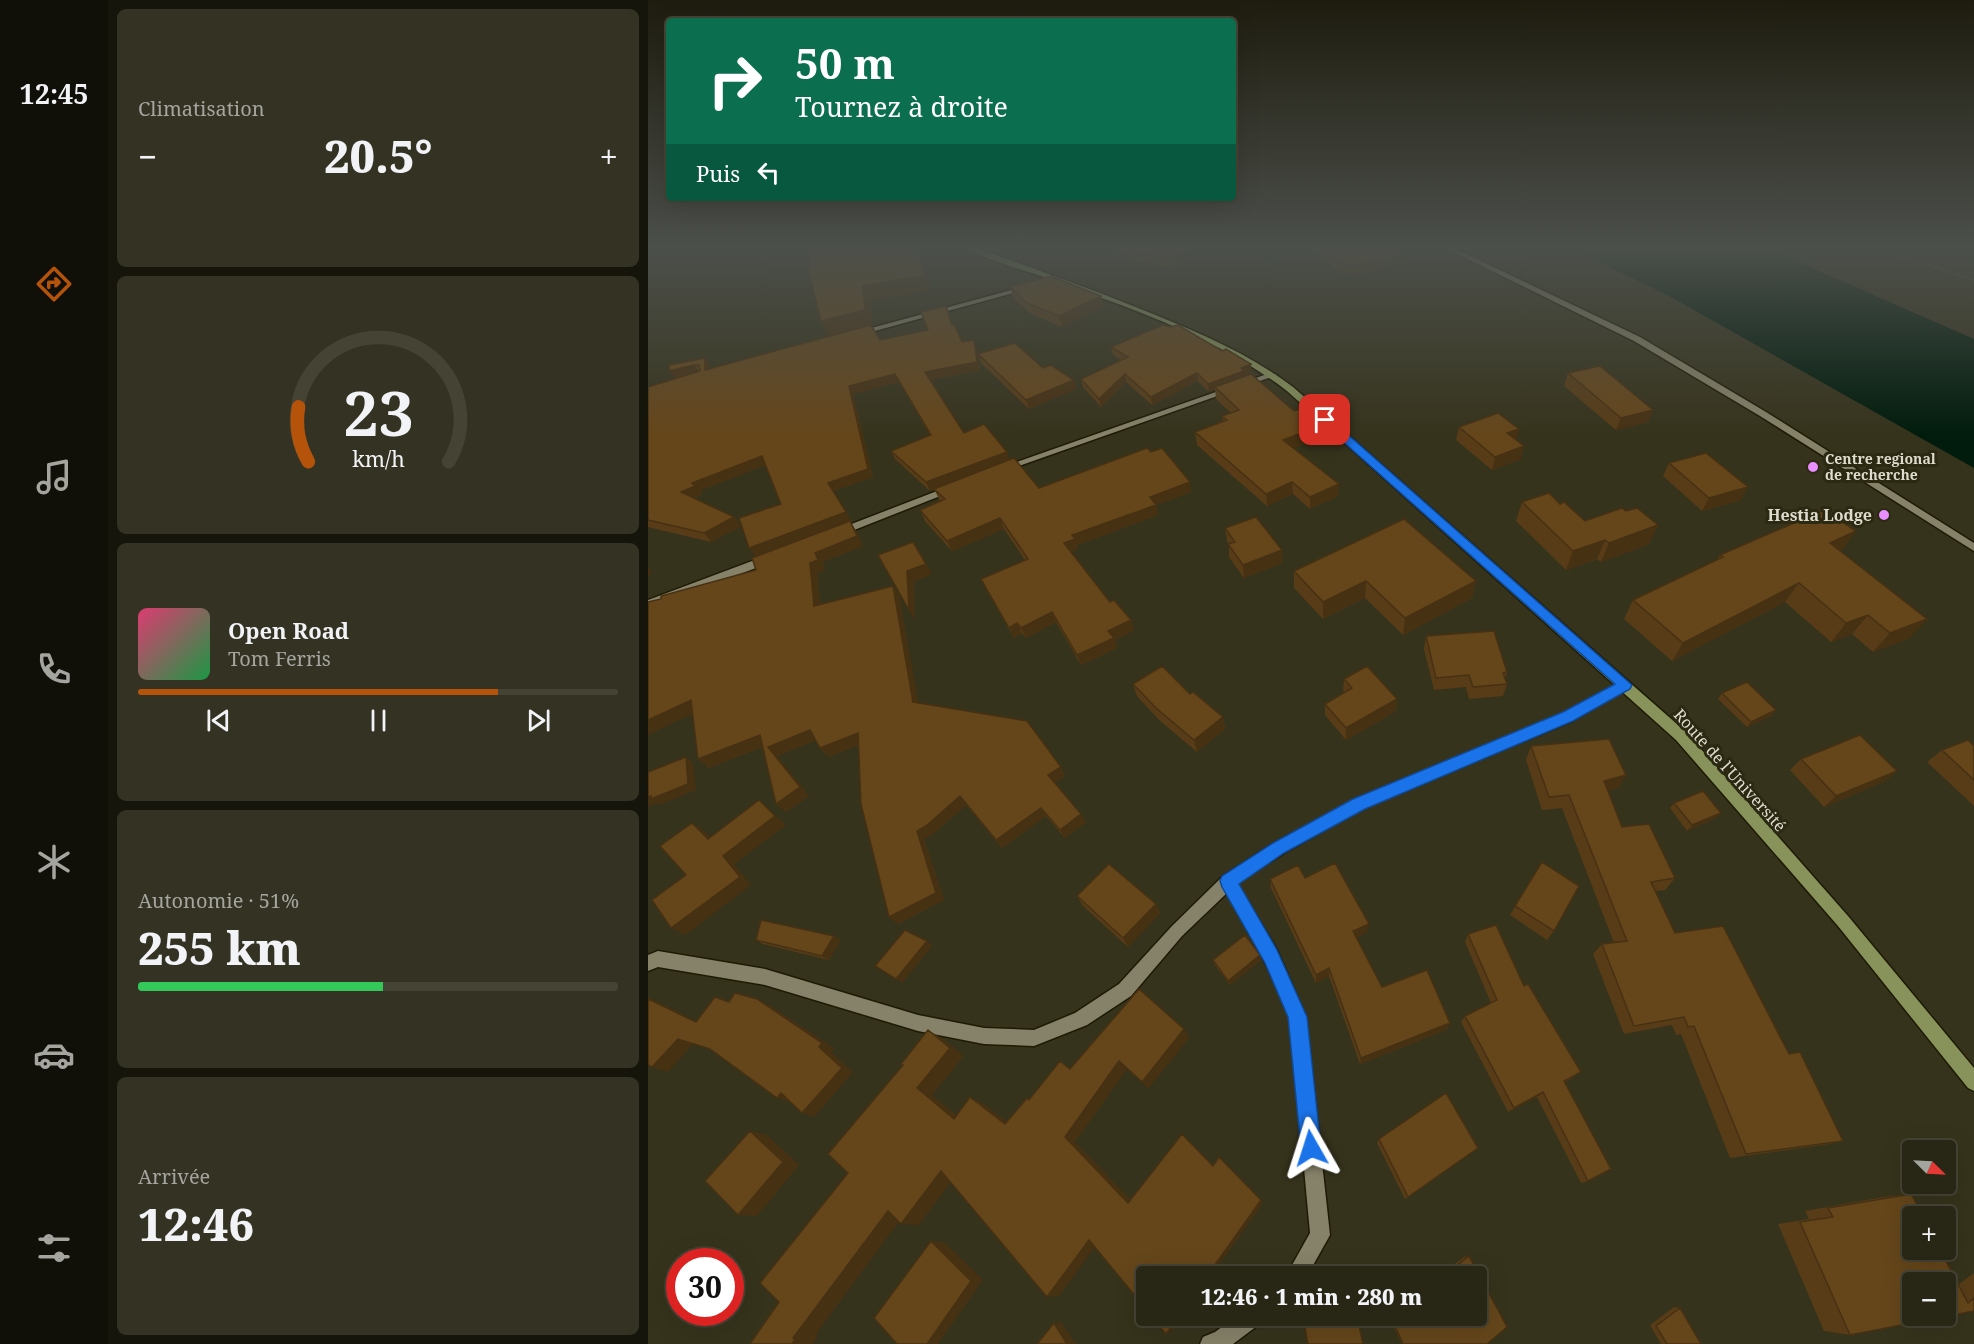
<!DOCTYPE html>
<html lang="fr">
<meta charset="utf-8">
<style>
:root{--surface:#282615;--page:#343222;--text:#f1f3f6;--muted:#a5a5a0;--line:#444334;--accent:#b45309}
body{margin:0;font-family:"Noto Serif",serif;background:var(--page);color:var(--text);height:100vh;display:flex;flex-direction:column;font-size:22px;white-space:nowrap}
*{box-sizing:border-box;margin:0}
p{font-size:20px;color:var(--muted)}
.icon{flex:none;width:33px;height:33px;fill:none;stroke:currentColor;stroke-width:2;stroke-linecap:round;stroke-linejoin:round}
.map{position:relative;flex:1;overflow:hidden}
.drawer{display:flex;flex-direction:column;gap:9px;padding:9px;background:#16150c;width:540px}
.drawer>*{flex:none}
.hud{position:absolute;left:18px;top:18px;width:570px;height:183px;border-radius:6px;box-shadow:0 6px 24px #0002,0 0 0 2px var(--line);background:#0b6e4f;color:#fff;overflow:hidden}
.needle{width:39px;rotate:114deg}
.controls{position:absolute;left:1254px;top:1140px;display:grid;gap:12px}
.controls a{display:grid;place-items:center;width:54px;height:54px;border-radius:6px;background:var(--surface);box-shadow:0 6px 24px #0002,0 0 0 2px var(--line);font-size:30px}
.speed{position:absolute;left:18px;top:1248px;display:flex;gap:12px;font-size:30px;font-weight:700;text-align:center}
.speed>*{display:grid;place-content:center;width:78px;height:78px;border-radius:50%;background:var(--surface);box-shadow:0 6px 24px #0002,0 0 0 2px var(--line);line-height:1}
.speed .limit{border:9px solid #d22;background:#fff;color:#111}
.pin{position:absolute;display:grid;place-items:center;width:51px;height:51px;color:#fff;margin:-26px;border-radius:12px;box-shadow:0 3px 9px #0006}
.me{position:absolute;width:66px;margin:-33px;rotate:354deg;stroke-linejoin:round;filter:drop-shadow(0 0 4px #0008)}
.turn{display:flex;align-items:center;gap:21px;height:126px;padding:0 30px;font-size:27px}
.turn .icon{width:78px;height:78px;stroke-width:2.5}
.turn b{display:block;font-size:42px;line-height:51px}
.then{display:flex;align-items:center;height:57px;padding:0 30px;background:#0003;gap:12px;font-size:22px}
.big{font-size:45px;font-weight:800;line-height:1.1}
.drawer .widget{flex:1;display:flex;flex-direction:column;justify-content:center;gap:9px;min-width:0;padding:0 21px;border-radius:9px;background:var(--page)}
.drawer .dial{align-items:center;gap:0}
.dial svg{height:156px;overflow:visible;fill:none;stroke:var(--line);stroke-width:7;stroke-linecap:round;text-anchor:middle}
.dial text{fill:var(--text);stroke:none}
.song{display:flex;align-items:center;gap:18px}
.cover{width:72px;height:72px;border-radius:9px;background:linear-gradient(135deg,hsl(340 70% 55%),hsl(140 70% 35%))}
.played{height:6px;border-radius:3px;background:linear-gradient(90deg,var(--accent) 75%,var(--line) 75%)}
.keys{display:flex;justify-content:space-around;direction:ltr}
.heat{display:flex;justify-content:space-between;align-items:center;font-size:33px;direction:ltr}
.charge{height:9px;border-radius:4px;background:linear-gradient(90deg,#34c759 51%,var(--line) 0)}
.trip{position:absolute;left:488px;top:1266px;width:351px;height:60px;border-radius:6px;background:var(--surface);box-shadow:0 6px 24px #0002,0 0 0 2px var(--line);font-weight:800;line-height:60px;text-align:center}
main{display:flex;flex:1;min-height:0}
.tabs{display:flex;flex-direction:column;width:108px;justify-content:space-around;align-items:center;background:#100f08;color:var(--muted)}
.tabs .icon{width:42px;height:42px}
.tabs .current{color:var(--accent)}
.tabs b{font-size:27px;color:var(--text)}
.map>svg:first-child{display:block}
.water{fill:#011c0d}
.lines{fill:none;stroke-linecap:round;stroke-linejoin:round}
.street-casing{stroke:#1e1a05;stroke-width:3}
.secondary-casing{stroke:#1e1a05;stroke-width:3}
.path{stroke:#7b7865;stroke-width:2;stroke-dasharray:1 3;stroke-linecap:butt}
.street{fill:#868269;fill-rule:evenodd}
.secondary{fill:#87935b;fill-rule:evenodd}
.wall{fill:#573c17}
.shaded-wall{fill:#473113}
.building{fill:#65461b;stroke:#473113;stroke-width:1.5;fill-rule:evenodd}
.route{fill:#1a73e8;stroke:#114b97;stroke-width:1.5}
.poi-dot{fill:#e88eff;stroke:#2c2912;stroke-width:2}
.labels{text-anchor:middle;stroke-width:6;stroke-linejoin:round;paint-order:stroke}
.far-poi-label{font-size:14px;font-weight:bold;fill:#dedcce;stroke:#2c2912;text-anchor:start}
.poi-label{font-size:16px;font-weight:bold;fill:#dedcce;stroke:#2c2912;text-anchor:end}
.street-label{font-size:16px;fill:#dedcce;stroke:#2c2912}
</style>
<main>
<nav class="tabs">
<b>12:45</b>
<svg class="icon current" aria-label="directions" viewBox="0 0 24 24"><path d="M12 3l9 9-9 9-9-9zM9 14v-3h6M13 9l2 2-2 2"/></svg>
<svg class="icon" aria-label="music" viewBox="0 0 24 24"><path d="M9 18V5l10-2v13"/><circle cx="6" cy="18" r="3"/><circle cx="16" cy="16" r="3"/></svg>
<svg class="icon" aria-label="phone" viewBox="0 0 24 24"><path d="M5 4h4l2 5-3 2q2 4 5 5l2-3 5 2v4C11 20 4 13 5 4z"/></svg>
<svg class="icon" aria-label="climate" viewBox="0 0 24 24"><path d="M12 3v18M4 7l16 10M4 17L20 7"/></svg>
<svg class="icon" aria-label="car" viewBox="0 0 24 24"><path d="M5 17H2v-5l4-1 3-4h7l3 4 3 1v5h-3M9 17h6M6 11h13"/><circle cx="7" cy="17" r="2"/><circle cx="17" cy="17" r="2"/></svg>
<svg class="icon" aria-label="filters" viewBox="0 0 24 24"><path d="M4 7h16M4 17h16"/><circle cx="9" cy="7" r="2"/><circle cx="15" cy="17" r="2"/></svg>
</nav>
<section class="drawer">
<div class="widget"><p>Climatisation</p>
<div class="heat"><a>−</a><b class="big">20.5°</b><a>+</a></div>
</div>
<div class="widget dial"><svg viewBox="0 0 100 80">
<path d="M14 69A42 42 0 1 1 86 69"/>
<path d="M14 69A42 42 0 0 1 9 41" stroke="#b45309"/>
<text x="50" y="56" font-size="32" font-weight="700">23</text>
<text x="50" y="72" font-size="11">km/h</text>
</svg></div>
<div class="widget">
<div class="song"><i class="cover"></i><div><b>Open Road</b><p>Tom Ferris</p></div></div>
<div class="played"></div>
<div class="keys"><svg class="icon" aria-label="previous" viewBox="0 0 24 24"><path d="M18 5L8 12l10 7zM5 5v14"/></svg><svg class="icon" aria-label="pause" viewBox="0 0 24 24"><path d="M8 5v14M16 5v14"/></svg><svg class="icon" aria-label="next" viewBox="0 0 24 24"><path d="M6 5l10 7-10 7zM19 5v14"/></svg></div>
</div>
<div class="widget"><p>Autonomie · 51%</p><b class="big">255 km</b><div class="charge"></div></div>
<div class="widget"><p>Arrivée</p><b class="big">12:46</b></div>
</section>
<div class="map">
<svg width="1326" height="1344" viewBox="0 0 1326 1344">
<rect width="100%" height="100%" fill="#36331c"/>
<path class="water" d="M920,247H1116L1326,339V468L1021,296Z"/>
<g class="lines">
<g class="street-casing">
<path id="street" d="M795,247H804L992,337L1118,412L1326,543V551L1112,416L986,341Z
M378,286L381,288L380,289L212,335L205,333Z
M622,373L629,375L357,471H351L349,469Z
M302,486L307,489L305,491L196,534L192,535L187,532L188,530Z
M120,555L125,559L124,562L0,608V600Z
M977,680L981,682L983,685L981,688L924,721L716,808L636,853L589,883L629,950L658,1017L682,1235L659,1276H638L662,1233L642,1017L617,962L579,893L534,936L483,996L439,1025L386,1046L336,1044L270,1031L117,985L10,967L0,971V955L10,951L117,969L270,1015L336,1028L386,1030L427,1013L471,984L524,926L575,876L626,843L706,800L916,713Z
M589,1316H616L613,1323L585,1344H552L555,1337L567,1332Z"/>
</g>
<g class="secondary-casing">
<path id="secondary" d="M316,247H326C381,267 436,286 490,308C545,330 597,351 645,387L1038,732L1200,916L1326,1068V1091L1320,1088L1190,926L1028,740L639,391C569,337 484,309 402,279C376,270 340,261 316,247Z"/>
</g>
<path class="path" d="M1227,247L1326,280"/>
<use href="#street" class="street"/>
<use href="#secondary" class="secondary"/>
</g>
<path class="wall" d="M462,247H551L525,268L464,257Z
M658,247H746L756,254V262L708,275L705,273L697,275Z
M264,250L271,256L277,270L282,291L222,301L224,325L223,326L232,340L280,330L298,306L304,325L314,342L326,340L329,349L332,370L282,380L316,433L362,460L391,488L543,492L508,505L510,515L429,545L430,549L423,552L462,602L483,620L486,630L467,640L469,648L433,665L408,622L378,638L374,633L366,638L338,589L333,579L377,560L356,529L304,551L277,521L272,510L293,501L291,499L286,489L282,491L247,459L243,451L282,435L251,382L205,394L225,477L185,491L203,521H202L208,531L215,546L174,562L177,570L169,573L172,605L245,586L251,596L270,703L413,767L417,776L406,783L438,822L417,838L398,816L354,848L318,805L285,834L276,839L296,900L250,924L241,917L210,745L181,757L172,748L168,740L129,756L161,796L138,812L128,804L114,747L60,768L13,599L108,570V556L133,504L117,465L51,491L54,494L46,498L86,517L93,526L63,542L0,527V387L26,379L57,358L62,366V369L181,337L173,321Z
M362,287L456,306L414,327L382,313L365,298Z
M463,347L603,372L596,375V376L646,411L675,425V437L646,448L691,484L690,496L662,509L645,494L619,506L549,445L547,432L575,422L574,416L583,413L568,399L567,389L561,392L550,381L504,405L478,382L453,407L435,387L433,379L473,360L465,355Z
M330,354L395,368L426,380L428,389L381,409L333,363Z
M920,373L1005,410L1000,422L968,430L916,386Z
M811,427L868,440L873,459L844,470L808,440Z
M1021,463L1093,500L1054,511L1015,476Z
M874,502L912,504L937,521L978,511L1010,525L1001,544L953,562L949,559L918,570L868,521Z
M577,528L634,563L596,578L581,557V544L579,541Z
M1208,531L1194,550L1192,551L1262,638L1225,652L1204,634L1183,642L1137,602L1024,661L976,619L985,600L1069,560L1072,555Z
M646,571L828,581L824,598L755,635L717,598L675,619L646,588Z
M778,636L859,672L857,679L859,684L855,696L821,699L818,687L786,690L776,649Z
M696,679L749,699L748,711L698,740L677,715V704L697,693L695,691Z
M485,684L575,717L577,729L549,752L511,720L489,696Z
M1074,693L1128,710L1123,716L1099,727L1070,699Z
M883,746L978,775L970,788L959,791L974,827L1027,878L1017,890L1007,891L1027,933L1141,1054L1195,1141L1175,1145L1082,1158L1033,1034L1028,1035L1024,1025L976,1034L945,954L954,944L966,943L914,808L894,810L878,760Z
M1326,746V806L1279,762L1294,750Z
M1153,759L1249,771L1235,782L1176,807L1142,770Z
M1026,803L1068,818L1039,831L1022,808Z
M894,862L906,931L899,940L862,915Z
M657,878L719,932L708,938L734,987L802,1023L798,1030L712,1064L681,976L668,983L623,888L622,879Z
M429,896L508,904L512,913L480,947L435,906Z
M820,934L876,986L926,1077L917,1082L940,1181L933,1183L889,1097L860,1112L813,1022L817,1016L843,1003L817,942Z
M108,940H193L181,960L115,944Z
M612,955L613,960L582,985L566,964L565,960Z
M731,1139L830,1148L757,1199L729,1143Z
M1263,1194L1311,1284L1326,1273V1311L1202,1335L1176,1331L1130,1224L1161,1219L1157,1211L1236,1197Z
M821,1256L859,1327L839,1344H754L741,1317L742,1316H828V1276H791L816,1257Z
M1026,1307L1032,1308L1053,1344H1013L1002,1325Z
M668,1316H709L656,1322V1320Z"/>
<path class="shaded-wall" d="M538,247H551L525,268L524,258Z
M756,254V262L708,275L709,266Z
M271,256L277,270L282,291L222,301L224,325L181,337L173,321L215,286Z
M705,264V273L697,275V266Z
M453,296L456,306L414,327L411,316Z
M326,340L329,349L332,370L281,380L277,372Z
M57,358L62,366L63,378L57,370Z
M603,364V372L596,375L597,379L567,387V389L561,392L560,384Z
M46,365L52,373L27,379L21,371Z
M549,373L550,381L504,405L503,397Z
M247,374L251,382L205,394L225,477L185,491L180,483L201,386Z
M477,374L478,382L453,407L451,399Z
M426,380L428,389L381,409L378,400Z
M1005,410L1000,422L968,430L973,418Z
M675,425V437L636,452L635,440Z
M871,429L868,442L859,433Z
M876,446L873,459L844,470L847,457Z
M359,452L362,460L282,491L278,482Z
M114,456L120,464L51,491L54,494L40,500L33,492L44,483Z
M542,482L543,492L508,505L510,515L429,545L430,549L419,553L416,543L424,535L502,497Z
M644,482L645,494L619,506L618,494Z
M691,484L690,496L662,509V497Z
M1100,487L1093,500L1054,511L1061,498Z
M198,512L203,521H202L208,531L215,546L174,562L177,570L169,573L173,616L108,557L101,548Z
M86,517L93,526L63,542L56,533Z
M352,518L356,529L304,551L299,541Z
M1010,525L1001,544L953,562L961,543Z
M1208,531L1194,550L1168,562L1182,543Z
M957,540L949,559L918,570L925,551Z
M634,550V563L596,578L595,565Z
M278,564L284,574L266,582L267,620L261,610L259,571Z
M0,566L4,574L0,576Z
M718,581L717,598L675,619V602Z
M828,581L824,598L755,635L757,618Z
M1151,583L1137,602L1024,661L1035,643Z
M245,586L251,596L272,711L265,702Z
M404,612L408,622L378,638L373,628Z
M1220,615L1204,634L1183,642L1198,623Z
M1279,619L1262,638L1225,652L1242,633Z
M483,620L486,630L467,640L469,648L433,665L429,655L460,631Z
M369,623L374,633L366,638L361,628Z
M749,699L748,711L698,740V728Z
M43,700L54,709L0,735V720Z
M1128,710L1123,716L1099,727L1103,722Z
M575,717L577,729L549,752L546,740Z
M162,730L171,739L129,756L161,796L138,812L128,804L120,747Z
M210,733L217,742L181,757L172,748Z
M112,735L121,744L60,768L50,759Z
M38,757L45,763L48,790L11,805L8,803L0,807V798Z
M413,767L417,776L404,784L400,775Z
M1249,771L1235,782L1176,807L1188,796Z
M978,775L970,788L948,794L956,781Z
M312,796L318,805L285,834L276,839L296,900L250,924L241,917L269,831Z
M111,800L138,825L86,864L103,885L37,935L23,928L75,856Z
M393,808L398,816L354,848L348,840Z
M1073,813L1068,818L1039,831L1044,825Z
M433,814L438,822L417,838L412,830Z
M44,823L56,831L72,847L60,839Z
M508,904L512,913L480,947L475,938Z
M721,924L719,932L704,940L705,931Z
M186,936L193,940L181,960L174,956Z
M279,941L284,946L254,983L248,979Z
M612,955L613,960L582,985L580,981Z
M681,968V976L668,983V975Z
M0,997L62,1028L48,1022L0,999Z
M109,999L121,1005L186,1048L183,1052L205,1072L166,1117L154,1113Z
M802,1023L798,1030L712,1064L713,1058Z
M536,1029L541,1038L500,1089L494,1082Z
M280,1030L295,1039L316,1056L284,1095L320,1125L306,1119L269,1088Z
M30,1039L45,1044L20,1072L4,1067Z
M471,1061L479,1069L427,1142L488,1205L480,1203L417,1137Z
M895,1092L889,1097L860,1112L866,1108Z
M133,1093L142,1102L129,1098Z
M322,1097L336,1104L369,1130L357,1124Z
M102,1131L119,1135L151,1165L109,1216L90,1215Z
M293,1171L308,1175L271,1225L253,1224Z
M613,1200L615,1203L563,1276H559Z
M240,1211L257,1213L168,1334L170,1336L165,1344H144L145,1338Z
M441,1240L451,1241L411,1296L399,1297Z
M283,1241L296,1242L335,1280L290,1344H279Z
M531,1316H535L525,1330L518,1334Z
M413,1322L428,1344H419L406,1323Z"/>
<path class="building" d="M159,247H261L271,256L276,276L215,286L217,310L173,321L161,273V254Z
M462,247H538L524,258Z
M670,247H746L756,254L709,266L705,264L697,266Z
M403,276L453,296L411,316L379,303L362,287Z
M298,306L304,325L306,324L314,342L326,340L329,362L277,372L316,433L336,424L359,452L278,482L243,451L283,435L247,374L201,386L220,469L180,483L198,512L101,548L91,518L133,504L114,456L44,483L47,486L33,492L86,517L56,533L0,520V387L52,371L51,365H46L21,371V365L57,358V370L223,325L232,340L280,330L273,312Z
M515,325L522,327L530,325L574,351L578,349L603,364L593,368L596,371L560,384L549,373L503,397L477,374L451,399L433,379L480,357L463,347Z
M367,343L395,368L403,365L426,380L378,400L330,354Z
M952,366L1005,410L973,418L920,373Z
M603,374L646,411L657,408L675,425L635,440L691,484L662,497L644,482L618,494L547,432L579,420L574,416L591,410L567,387Z
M850,413L871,429L859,433L876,446L847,457L811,427Z
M499,448L503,452L514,448L542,482L502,497L508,505L424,535L427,539L416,543L462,602L466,600L483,620L460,631L466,638L429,655L404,612L373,628L369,623L361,628L333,579L380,559L352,518L299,541L272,510L297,499L286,489L366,458L391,488Z
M1058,453L1100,487L1061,498L1021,463Z
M901,493L912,504L916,502L937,521L974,508L978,511L989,508L1010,525L961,543L957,540L925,551L874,502Z
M1176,510L1208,531L1182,543L1279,619L1242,633L1220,615L1198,623L1151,583L1035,643L985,600L1075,557L1072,555Z
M608,517L634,550L595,565L580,544L587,542L577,528Z
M756,519L828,581L757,618L718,581L675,602L646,571Z
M202,521L209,536L167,553L170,560L162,563L166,606L245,586L265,702L379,721L413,767L400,775L433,814L412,830L393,808L348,840L312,796L278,826L269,831L288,893L241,917L213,804L210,733L172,748L162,730L120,747L152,787L128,804L112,735L50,759L43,700L0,720V602L13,599V596L108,570L104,558Z
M265,542L278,564L259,571L261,610L230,555Z
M846,631L859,672L855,673L859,684L825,687L821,675L788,678L778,636Z
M514,666L542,694L545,692L575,717L546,740L508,708L485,684Z
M719,666L749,699L698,728L677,704L704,688L696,679Z
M1099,682L1128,710L1103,722L1074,693Z
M1212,735L1249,771L1188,796L1153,759Z
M961,739L978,775L956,781L974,827L1001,824L1027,878L1003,882L1027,933L1075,926L1141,1054L1152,1052L1195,1141L1098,1154L1046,1026L1040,1027L1036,1017L986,1026L954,944L979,941L921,795L901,797L883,746Z
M1320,740L1326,746V780L1294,750Z
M38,757L40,784L3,799V796L0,798V772Z
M1055,791L1073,813L1044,825L1026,803Z
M111,800L127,816L75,856L92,877L23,928L4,900L38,875L12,846L44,823L60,839Z
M894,862L931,886L906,931L867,906Z
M687,863L721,924L705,931L734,987L779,970L802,1023L713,1058L681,968L668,975L622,879L650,865L657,878Z
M461,864L508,904L475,938L429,896Z
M113,920L186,936L174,956L108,940Z
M848,925L876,986L880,984L933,1072L916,1081L963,1169L940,1181L895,1092L866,1108L817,1016L849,1000L820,934Z
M257,930L279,941L248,979L227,966Z
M597,935L612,955L580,981L565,960Z
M491,989L536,1029L494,1082L471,1061L417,1137L480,1203L534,1134L565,1166L571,1157L613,1200L559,1276H498V1309L441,1240L399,1297L293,1171L253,1224L240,1211L145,1338L147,1339L144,1344H102L131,1302L112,1283L200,1173L180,1154L255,1065L253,1064L280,1030L302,1048L269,1088L306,1119L322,1097L357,1124L379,1098L381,1100L412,1061L422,1069Z
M87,993L109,999L174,1043L171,1047L194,1068L154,1113L133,1093L129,1098L62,1049L30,1039L4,1067L0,1065V999L48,1022L67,997L81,1002Z
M798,1093L830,1148L760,1197L731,1139Z
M102,1131L135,1162L90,1215L57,1181Z
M1263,1194L1275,1216H1264V1250H1292L1320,1303L1326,1298V1311L1202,1335L1152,1222L1185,1217L1180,1208ZM1264,1282H1298V1316H1264Z
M283,1241L323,1281L279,1344H249L226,1318Z
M821,1256L859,1327L839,1344H755L744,1319L748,1316H828V1276H796Z
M1032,1308L1053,1344H1019L1008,1326Z
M503,1316H531L518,1334Z
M673,1316H709L715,1344H660L656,1322Z
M406,1323L419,1344H389Z"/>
<linearGradient id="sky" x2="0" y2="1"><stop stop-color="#1e1c0f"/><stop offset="0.57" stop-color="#4c504b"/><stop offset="1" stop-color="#4c504b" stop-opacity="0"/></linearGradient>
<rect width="1326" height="435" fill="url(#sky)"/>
<path class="route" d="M673,417H680L984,685L982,689L925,721L717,809L636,853L591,884L629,950L659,1017L673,1148L670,1155L663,1158L656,1155L653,1148L640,1017L617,963L574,887L572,881L574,876L625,843L705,799L915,712L967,684L673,422Z"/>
<g class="poi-dot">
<circle cx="1165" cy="467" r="6"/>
<circle cx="1236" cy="515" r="6"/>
</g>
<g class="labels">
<g class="far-poi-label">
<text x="1177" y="464">Centre regional<tspan x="1177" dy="16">de recherche</tspan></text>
</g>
<g class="poi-label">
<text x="1224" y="521">Hestia Lodge</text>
</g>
<g class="street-label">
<text transform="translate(1082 770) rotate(48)" y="6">Route de l'Université</text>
</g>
</g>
</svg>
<div class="controls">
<a><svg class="needle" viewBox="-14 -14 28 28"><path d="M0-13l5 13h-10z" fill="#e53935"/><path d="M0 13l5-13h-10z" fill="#a5a5a0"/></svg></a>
<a>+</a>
<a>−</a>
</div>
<div class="speed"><div class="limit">30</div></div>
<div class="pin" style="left:677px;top:420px;background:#d93025"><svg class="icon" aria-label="arrive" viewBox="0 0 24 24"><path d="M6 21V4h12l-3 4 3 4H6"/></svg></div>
<svg class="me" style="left:663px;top:1148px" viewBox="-20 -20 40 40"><path d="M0-17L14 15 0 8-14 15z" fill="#1a73e8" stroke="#fff" stroke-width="4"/></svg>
<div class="trip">12:46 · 1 min · 280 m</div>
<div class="hud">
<div class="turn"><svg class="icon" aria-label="right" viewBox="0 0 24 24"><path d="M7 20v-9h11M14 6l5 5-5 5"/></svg><div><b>50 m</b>Tournez à droite</div></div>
<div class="then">Puis<svg class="icon" aria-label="left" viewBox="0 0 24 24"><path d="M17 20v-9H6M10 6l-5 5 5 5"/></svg></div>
</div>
</div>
</main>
